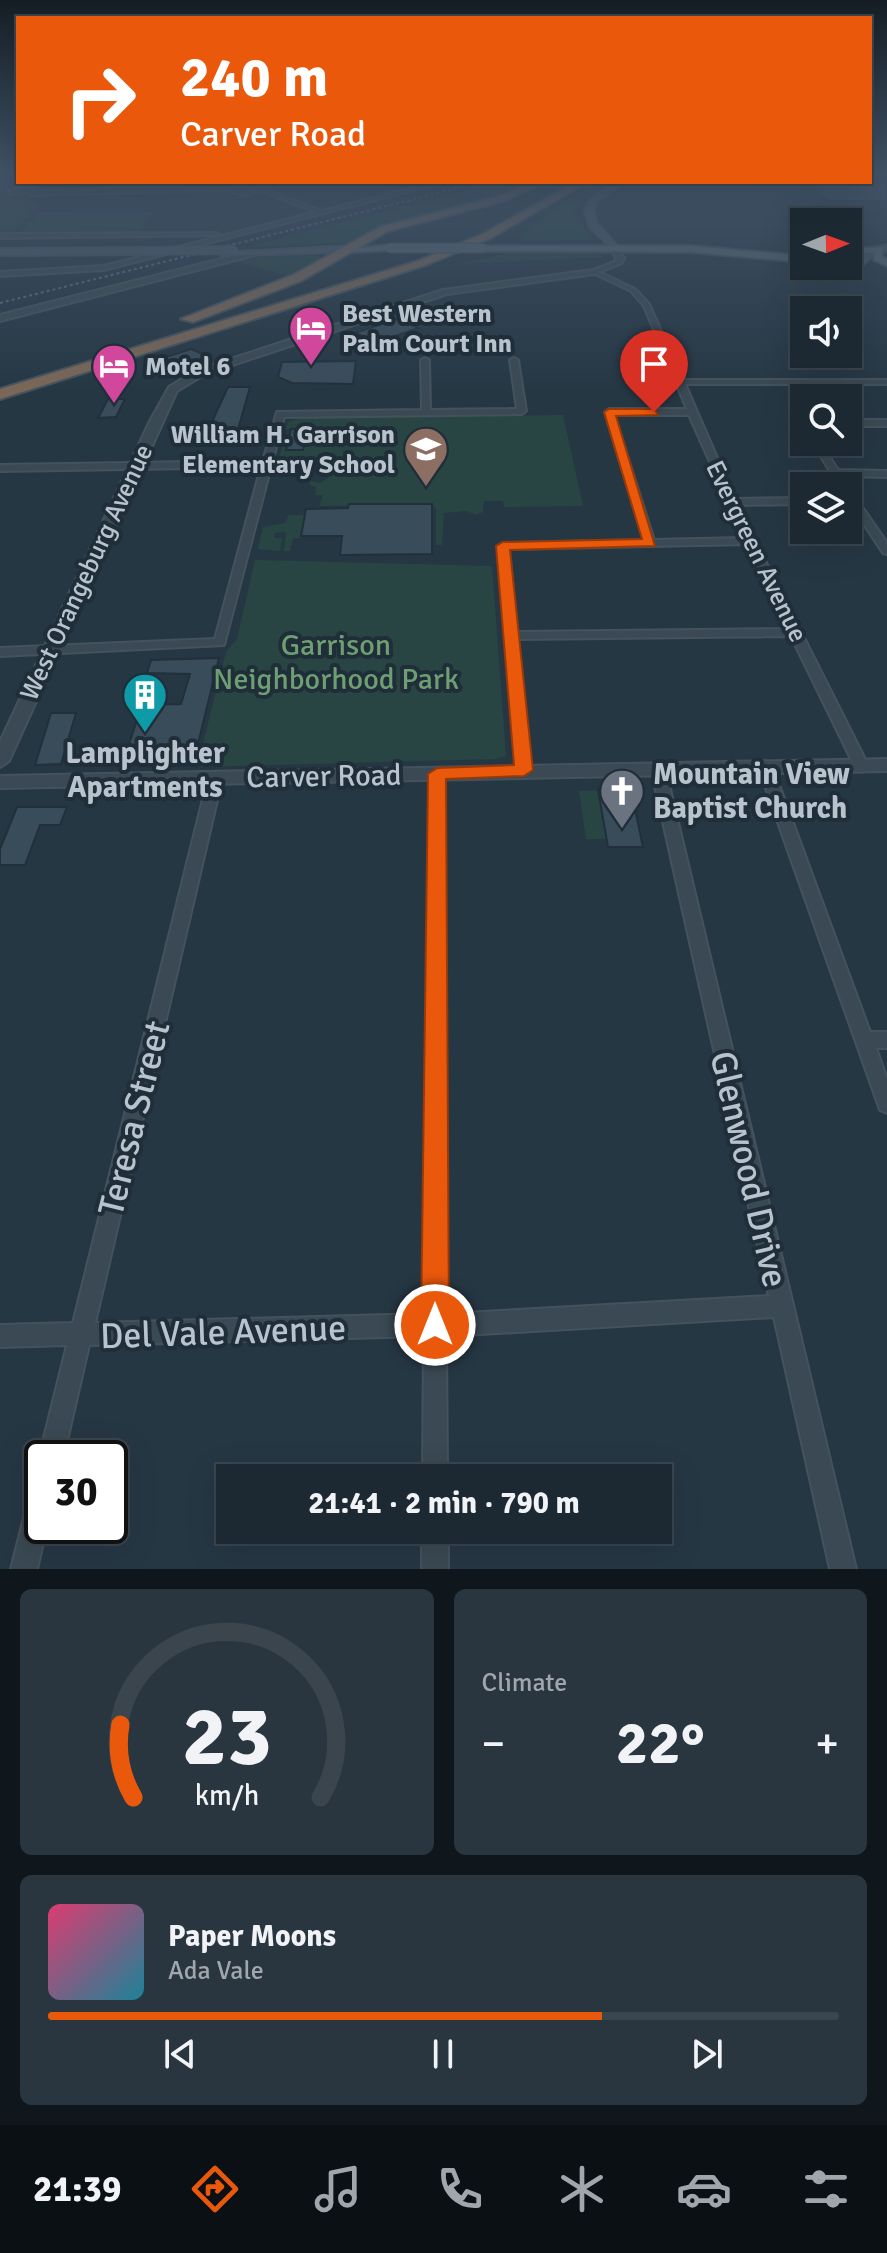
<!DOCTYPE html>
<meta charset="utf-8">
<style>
:root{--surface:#1c2933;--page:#29353f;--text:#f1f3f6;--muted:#a0a6ac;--line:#3a454e;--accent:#ea580c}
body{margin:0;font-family:Signika,sans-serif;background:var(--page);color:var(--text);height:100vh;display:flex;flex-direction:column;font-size:30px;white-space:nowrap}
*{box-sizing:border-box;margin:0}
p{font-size:26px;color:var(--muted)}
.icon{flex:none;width:44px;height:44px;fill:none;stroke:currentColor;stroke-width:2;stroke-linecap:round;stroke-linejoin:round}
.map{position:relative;height:1569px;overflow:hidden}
.drawer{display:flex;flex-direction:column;gap:20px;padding:20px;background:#0f171c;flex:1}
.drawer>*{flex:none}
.guide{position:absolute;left:16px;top:16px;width:856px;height:168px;border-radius:0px;box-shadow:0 8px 32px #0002,0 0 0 2px var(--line);background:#ea580c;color:#fff;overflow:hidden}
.needle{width:52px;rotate:89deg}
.fabs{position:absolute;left:790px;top:208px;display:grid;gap:16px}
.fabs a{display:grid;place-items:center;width:72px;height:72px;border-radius:0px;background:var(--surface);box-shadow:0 8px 32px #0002,0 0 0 2px var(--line);font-size:40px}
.speed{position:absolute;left:24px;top:1440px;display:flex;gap:16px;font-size:40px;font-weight:700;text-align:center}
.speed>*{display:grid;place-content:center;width:104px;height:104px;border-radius:50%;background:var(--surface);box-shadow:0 8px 32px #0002,0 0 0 2px var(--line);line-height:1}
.speed .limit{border:4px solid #111;border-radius:12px;background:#fff;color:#111}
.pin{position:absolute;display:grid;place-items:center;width:68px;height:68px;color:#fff;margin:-82px -34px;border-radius:50% 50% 50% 0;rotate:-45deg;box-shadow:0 0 8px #0007}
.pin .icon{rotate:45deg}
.me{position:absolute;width:88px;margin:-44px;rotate:0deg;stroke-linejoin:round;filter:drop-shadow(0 0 6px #0008)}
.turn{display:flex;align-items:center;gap:28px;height:168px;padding:0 32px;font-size:36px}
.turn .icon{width:104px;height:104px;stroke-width:2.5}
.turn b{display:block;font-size:56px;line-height:68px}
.big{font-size:60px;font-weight:800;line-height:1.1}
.drawer .widget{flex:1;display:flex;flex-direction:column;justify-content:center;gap:12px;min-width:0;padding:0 28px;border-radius:12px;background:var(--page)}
.drawer .dial{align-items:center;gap:0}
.dial svg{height:208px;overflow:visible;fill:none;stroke:var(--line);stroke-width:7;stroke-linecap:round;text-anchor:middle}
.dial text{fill:var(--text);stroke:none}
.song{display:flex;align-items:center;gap:24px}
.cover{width:96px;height:96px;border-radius:12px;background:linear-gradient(135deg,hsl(340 70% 55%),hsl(190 70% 35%))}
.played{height:8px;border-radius:4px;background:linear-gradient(90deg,var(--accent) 70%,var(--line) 70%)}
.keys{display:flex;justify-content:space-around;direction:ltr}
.heat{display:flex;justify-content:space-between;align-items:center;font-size:44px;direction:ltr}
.drawer .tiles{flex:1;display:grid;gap:20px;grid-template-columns:1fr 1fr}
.widget:last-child{grid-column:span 2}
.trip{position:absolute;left:216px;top:1464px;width:456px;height:80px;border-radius:0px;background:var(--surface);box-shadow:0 8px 32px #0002,0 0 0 2px var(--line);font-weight:800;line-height:80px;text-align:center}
.menu{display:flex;height:128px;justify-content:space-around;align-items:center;background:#0b1014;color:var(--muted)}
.menu .icon{width:56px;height:56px}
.menu .selected{color:var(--accent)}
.menu b{font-size:36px;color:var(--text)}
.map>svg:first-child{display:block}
.green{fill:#284544}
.building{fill:#384c5a;stroke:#21303b;stroke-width:2}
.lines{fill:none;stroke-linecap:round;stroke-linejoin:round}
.minor-casing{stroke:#44525d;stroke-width:4}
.tertiary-casing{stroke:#44525d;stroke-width:4}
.secondary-casing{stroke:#44525d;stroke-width:4}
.primary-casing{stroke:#44525d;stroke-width:4}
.motorway-casing{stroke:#45535e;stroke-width:4}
.minor{fill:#3a4953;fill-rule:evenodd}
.tertiary{fill:#3a4953;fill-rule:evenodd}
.secondary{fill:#485866;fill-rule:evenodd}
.primary{fill:#586873;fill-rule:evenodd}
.motorway{fill:#7a6757;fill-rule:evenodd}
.rail{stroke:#5c6d7a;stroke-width:2;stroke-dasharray:3 3;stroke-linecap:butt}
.secondary-bridge-casing{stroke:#44525d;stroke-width:10;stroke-linecap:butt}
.primary-bridge-casing{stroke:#44525d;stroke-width:11;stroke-linecap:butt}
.secondary-bridge{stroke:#485866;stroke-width:8}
.primary-bridge{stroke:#586873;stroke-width:9}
.route{fill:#ea580c;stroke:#983908;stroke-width:2}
.labels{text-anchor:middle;stroke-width:8;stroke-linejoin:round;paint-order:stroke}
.far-poi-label{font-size:26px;font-weight:bold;fill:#b8c3cd;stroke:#1f2e39;text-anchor:start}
.far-street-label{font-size:26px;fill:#b8c3cd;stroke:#1f2e39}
.park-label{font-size:30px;fill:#6e9f72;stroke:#1f2e39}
.poi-label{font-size:30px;font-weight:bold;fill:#b8c3cd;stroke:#1f2e39}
.street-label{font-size:30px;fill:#b8c3cd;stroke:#1f2e39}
.near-street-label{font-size:36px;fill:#b8c3cd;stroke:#1f2e39}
</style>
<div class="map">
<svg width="887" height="1569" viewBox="0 0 887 1569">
<rect width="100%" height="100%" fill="#263744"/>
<path class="green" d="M500,182H533L492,198L375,228L349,243L246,247Z
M598,182H606L580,201L574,214L592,240L521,241L522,236L563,202Z
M0,192L35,193L31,198L37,208L28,210L32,214L12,234H0Z
M154,211L138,232L19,234L39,212Z
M589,252L604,257L457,264L509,253Z
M313,255L324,258L289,276L236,262L258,257Z
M563,415L583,506L504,507L503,501H484L483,512L476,515L466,511L444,513L442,545H436V509L432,504L319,506L323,495H315L316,487L310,485V481L320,483L341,469L325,456L278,465L282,446H287L286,450H303L307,429H286L288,422L300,418Z
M289,515H306L301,538H293L290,551H284L286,532L275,533L274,538H282L280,551L258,549L263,527L285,523Z
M255,560L492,566L506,756L495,759L197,767L226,652L237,639Z
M598,790L607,839H586L579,791Z"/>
<path class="building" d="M807,182H887V201H828Z
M396,319L419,328L378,342L355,333Z
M191,349L210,357L183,366L163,358Z
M356,361L353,384L292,383L278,377L282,362Z
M228,387H250L235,440L231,445L207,446L211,424Z
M108,399H125L116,417L98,418Z
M291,429H308L303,450H286Z
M349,504H432V554L340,555L342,536H301L306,509L348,508Z
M219,658L193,764L122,765L142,705L181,704L190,674L147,673L151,660Z
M51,713H76L61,764L35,765Z
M598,790H631L643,847H608Z
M17,807H67L60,825H40L25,865H0V849Z"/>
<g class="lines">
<g class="minor-casing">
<path id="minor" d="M266,182H272L266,189L321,211L436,182H445L104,270L0,276V272L104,266L316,212L261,191L246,196L232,192L233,190L29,195L27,192L10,194L8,191L22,186L36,189L35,191L247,185L259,187ZM247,189L256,190L250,192L239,191Z
M0,234L216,233L219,235L0,238Z
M595,270L635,289L649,304L683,380H887V384H685L735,499L804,498V504L737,505L868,765L866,768H856L854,765L791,636L518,639L531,770L524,775L517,770L498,546L503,543L644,540L605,412L609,409H687L644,306L631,291L593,273ZM614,415H689L744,538L654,540ZM747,544L788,629L517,632L509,549Z
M425,358L429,360L430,410L517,409L510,360L514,358L518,360L526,411L522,414L284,417L224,645L0,656V648L215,639L261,467L0,471V465L263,461L277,412L422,410L421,360Z
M848,420H887V426H848Z
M812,442H820L838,470L887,471V477L842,476V481H836Z
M848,490L851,491L887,543V554L883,553L848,500Z
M765,761L772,766L870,1032H887V1048H876L887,1079V1113L880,1110L878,1104L758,766Z
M658,763L665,768L856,1569H830L774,1317L446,1336L447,1478H423L424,1336L89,1345L63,1458H42V1465L39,1458L67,1345L0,1347V1325L73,1323L208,779L215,774L222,779L95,1323L425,1314L430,774L437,769L444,774L446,1314L769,1296L651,768Z
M42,1482V1526H47L37,1569H11L30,1494L33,1485Z
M422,1530H448V1569H422Z"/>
</g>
<g class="tertiary-casing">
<path id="tertiary" d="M614,245L624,258L622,263L595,274L447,294L205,374L177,391L9,761L0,767V742L149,423L169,387L197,370L443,290L593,270L615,262L616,258L610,247Z
M252,251L255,255L0,321V315Z
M887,759V771L0,788V776Z"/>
</g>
<g class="secondary-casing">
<path id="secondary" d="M615,182H624L597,202L593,210L597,224L618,247L614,250L590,227L585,210L591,199Z
M887,245V251L873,255L859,268L851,266L867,251Z
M354,246L357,251L222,256L218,253Z
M0,249L146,248L150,251L146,254L0,255Z"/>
</g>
<g class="primary-casing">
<path id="primary" d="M390,245L393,250L354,252L349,249Z
M480,246H691L804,256V262L691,252L483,251Z
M883,247L882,257L887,259V266L874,260V252L848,255V249Z"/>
</g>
<g class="motorway-casing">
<path id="motorway" d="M533,182H546L504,201L388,231L301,281L193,322L181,319L293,275L380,227L496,197Z
M576,182H588L489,239L426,265L0,399V389L418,261L481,235Z"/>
</g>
<use href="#minor" class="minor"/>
<use href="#tertiary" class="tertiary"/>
<use href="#secondary" class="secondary"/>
<use href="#primary" class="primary"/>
<use href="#motorway" class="motorway"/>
<path class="rail" d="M0,303L482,182"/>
<g class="secondary-bridge-casing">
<path id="secondary-bridge" d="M146,251L234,250"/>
</g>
<g class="primary-bridge-casing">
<path id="primary-bridge" d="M390,248H483"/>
</g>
<use href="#secondary-bridge" class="secondary-bridge"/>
<use href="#primary-bridge" class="primary-bridge"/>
</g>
<linearGradient id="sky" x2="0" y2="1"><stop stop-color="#151e25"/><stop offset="0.44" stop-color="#415367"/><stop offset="1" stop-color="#415367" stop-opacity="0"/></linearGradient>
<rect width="887" height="391" fill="url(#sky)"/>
<path class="route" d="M654,409L658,415L616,416L655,546L510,550L533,770L524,776L446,779L449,1325L445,1335L435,1339L425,1335L421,1325L428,774L437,768L514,765L496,546L503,542L642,539L604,412L609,409Z"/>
<defs>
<g id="hotel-pin" transform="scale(2.3)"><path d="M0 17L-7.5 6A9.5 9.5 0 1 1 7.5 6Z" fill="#d1479c" stroke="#1f2e39"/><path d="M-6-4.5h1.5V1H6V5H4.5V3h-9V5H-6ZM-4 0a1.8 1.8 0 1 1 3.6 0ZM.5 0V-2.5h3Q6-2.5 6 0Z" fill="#fff"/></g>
<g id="school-pin" transform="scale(2.3)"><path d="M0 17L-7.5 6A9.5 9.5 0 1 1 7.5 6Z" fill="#8d6e63" stroke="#1f2e39"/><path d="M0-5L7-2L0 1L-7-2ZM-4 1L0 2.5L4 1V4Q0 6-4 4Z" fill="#fff"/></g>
<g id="building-pin" transform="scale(2.3)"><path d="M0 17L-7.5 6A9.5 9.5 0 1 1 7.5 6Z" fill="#0f9aa8" stroke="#1f2e39"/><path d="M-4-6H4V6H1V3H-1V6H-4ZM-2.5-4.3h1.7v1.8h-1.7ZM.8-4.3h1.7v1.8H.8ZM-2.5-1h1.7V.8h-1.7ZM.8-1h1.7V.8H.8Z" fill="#fff"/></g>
<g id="church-pin" transform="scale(2.3)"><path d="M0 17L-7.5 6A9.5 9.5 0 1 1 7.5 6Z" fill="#6b7280" stroke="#1f2e39"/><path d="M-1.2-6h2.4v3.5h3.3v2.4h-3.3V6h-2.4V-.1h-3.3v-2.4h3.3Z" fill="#fff"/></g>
</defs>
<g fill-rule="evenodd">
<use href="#hotel-pin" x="311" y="328"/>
<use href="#hotel-pin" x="114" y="366"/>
<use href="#school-pin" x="426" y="449"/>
<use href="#building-pin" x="145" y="695"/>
<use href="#church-pin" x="622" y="791"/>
</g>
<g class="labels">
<g class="far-poi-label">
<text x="342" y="322">Best Western<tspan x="342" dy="30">Palm Court Inn</tspan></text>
<text x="145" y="375">Motel 6</text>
<text x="395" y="443" text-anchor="end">William H. Garrison<tspan x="395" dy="30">Elementary School</tspan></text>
</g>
<g class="far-street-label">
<text transform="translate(757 551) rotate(64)" y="9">Evergreen Avenue</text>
<text transform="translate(86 572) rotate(-65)" y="9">West Orangeburg Avenue</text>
</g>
<g class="park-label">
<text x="336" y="655">Garrison<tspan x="336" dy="34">Neighborhood Park</tspan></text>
</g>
<g class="poi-label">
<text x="145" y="763">Lamplighter<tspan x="145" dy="34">Apartments</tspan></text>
<text x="653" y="784" text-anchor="start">Mountain View<tspan x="653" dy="34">Baptist Church</tspan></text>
</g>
<g class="street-label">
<text transform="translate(324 776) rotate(-1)" y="10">Carver Road</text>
</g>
<g class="near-street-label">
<text transform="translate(133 1118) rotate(-76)" y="13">Teresa Street</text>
<text transform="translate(750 1169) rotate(77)" y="13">Glenwood Drive</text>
<text transform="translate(223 1331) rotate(-2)" y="13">Del Vale Avenue</text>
</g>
</g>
</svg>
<div class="fabs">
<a><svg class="needle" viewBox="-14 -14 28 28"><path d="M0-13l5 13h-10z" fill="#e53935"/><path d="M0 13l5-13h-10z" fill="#a0a6ac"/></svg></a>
<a><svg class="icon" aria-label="sound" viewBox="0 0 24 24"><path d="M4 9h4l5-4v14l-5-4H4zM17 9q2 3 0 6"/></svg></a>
<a><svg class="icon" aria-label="search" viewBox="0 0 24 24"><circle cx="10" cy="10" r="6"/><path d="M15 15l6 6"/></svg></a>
<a><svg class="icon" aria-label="layers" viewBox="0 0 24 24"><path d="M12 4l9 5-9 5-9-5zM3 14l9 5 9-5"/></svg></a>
</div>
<div class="speed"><div class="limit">30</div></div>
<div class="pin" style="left:654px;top:412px;background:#d93025"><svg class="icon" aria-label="arrive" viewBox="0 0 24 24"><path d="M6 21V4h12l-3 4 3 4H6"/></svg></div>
<svg class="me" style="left:435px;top:1325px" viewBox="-20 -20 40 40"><circle r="17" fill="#ea580c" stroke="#fff" stroke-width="3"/><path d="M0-11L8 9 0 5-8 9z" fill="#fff"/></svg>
<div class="trip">21:41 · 2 min · 790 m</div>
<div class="guide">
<div class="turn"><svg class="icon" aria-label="right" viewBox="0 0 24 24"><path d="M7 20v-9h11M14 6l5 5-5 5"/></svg><div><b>240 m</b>Carver Road</div></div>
</div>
</div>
<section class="drawer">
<div class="tiles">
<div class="widget dial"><svg viewBox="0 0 100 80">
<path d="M14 69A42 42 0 1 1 86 69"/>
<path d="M14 69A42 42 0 0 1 9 41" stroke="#ea580c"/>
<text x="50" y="56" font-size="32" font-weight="700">23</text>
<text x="50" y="72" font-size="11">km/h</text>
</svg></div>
<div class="widget"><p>Climate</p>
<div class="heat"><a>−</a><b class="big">22°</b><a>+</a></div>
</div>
<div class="widget">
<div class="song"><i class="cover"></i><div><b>Paper Moons</b><p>Ada Vale</p></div></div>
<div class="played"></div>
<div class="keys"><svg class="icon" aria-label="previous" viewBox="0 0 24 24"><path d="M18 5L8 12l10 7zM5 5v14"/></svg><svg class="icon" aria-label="pause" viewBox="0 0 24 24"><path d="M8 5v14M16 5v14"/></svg><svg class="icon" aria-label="next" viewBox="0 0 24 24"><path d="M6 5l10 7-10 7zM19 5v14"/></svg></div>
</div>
</div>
</section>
<nav class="menu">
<b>21:39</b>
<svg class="icon selected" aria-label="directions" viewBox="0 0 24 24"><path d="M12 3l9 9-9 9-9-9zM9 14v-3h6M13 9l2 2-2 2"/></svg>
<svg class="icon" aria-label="music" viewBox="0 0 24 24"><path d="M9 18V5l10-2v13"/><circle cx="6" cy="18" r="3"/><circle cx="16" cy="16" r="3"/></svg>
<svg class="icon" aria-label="phone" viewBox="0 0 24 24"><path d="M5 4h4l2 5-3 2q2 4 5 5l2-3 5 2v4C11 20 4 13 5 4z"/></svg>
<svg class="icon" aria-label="climate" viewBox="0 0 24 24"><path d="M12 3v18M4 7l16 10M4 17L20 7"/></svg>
<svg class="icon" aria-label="car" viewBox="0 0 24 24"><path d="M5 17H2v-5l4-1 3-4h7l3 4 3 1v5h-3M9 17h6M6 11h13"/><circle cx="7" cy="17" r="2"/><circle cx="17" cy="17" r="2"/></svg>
<svg class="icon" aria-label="filters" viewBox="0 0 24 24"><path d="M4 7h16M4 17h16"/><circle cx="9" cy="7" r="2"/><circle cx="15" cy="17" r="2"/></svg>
</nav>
